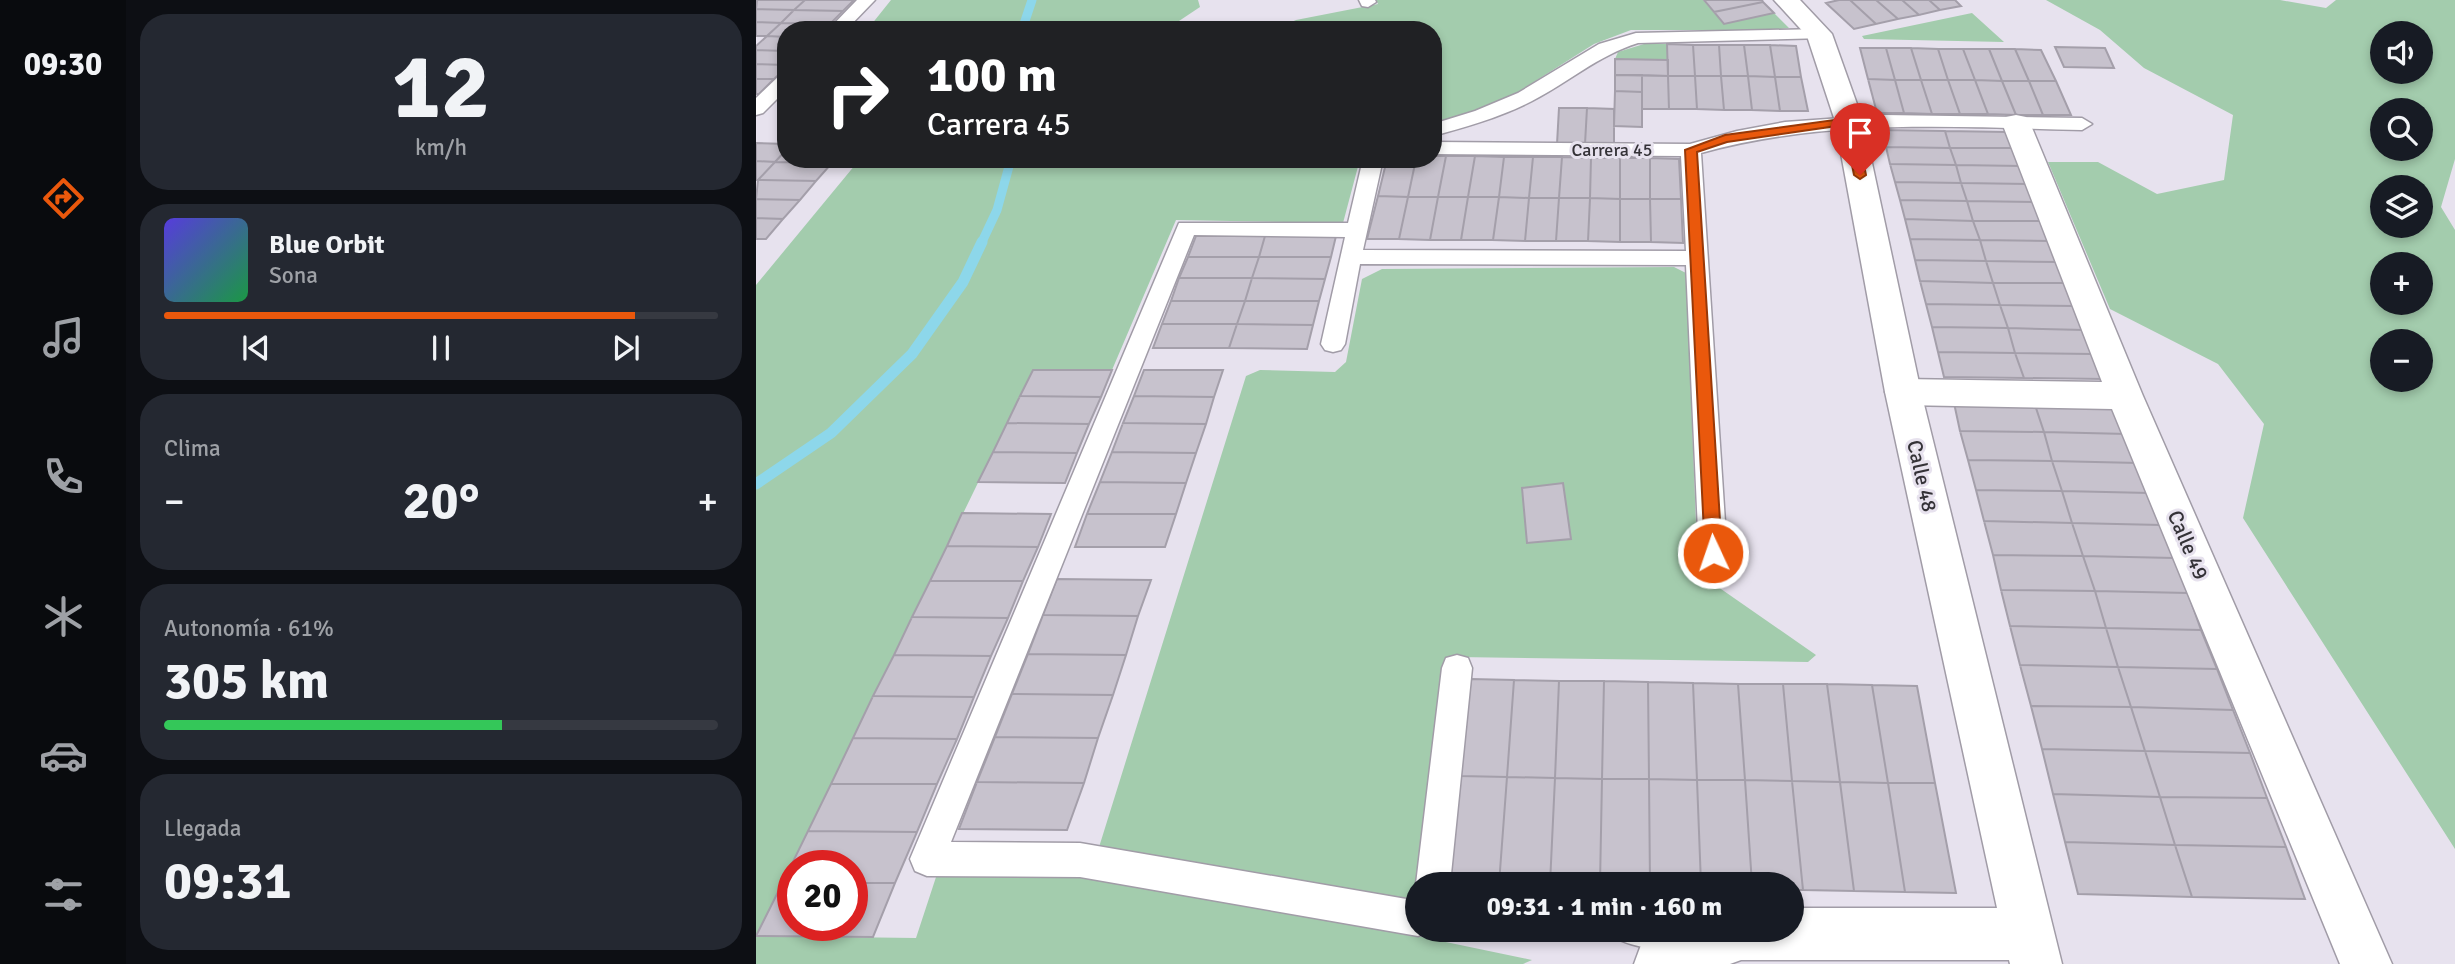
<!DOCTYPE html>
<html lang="es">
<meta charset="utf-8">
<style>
:root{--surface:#171b24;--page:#242831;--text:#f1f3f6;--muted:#9ea1a6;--line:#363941;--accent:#ea580c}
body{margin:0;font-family:Signika,sans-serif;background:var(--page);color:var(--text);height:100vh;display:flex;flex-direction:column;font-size:26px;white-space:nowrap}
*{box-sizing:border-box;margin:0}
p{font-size:23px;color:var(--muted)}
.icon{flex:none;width:38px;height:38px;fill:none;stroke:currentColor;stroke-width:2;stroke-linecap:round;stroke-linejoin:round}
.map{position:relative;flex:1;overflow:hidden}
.drawer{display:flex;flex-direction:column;gap:14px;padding:14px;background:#0d0f14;width:630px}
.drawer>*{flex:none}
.guide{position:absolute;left:21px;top:21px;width:665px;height:147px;border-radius:28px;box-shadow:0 4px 10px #0003;background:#202124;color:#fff;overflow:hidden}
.fabs{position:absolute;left:1614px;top:21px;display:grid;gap:14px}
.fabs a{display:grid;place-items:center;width:63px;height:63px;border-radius:50%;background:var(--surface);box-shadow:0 4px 10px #0003;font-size:35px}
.speed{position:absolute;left:21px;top:850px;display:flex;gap:14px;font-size:35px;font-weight:700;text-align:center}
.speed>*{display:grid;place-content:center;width:91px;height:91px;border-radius:50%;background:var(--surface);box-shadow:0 4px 10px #0003;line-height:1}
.speed .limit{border:10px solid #d22;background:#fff;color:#111}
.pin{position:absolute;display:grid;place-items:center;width:60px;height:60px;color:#fff;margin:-72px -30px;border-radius:50% 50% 50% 0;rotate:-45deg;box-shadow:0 0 7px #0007}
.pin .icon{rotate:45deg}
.me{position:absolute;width:77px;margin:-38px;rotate:357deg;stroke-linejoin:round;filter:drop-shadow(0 0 5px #0008)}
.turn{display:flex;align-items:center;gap:24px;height:147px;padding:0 35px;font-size:32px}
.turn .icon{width:91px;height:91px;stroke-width:2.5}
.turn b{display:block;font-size:49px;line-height:60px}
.big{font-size:52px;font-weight:700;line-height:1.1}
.drawer .tile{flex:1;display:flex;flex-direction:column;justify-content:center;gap:10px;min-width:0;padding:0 24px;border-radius:28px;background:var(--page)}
.drawer .dial{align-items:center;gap:0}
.dial b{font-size:91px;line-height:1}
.song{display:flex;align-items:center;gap:21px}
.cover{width:84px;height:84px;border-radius:10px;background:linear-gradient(135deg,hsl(250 70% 55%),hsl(140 70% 35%))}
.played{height:7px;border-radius:4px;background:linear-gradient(90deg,var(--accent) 85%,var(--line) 85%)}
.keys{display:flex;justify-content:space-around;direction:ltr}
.heat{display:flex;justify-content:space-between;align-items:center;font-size:38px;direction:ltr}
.charge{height:10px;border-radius:5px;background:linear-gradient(90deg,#34c759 61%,var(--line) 0)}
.trip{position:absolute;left:649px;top:872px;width:399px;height:70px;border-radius:35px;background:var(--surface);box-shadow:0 4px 10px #0003;font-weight:700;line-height:70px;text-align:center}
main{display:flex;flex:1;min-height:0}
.dock{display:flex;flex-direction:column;width:126px;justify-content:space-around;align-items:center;background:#090b0e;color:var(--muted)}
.dock .icon{width:49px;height:49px}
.dock .on{color:var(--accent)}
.dock b{font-size:32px;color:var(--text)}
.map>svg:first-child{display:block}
.green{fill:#a3ccad;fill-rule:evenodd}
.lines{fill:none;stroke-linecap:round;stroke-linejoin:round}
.stream-far1{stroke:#8dd7ea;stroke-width:9}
.stream{stroke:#8dd7ea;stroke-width:11}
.building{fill:#c7c2cd;stroke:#a49faa;stroke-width:2}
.service-casing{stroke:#a19ca7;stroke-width:3}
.pedestrian-casing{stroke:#a19ca7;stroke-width:3}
.minor-casing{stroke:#a19ca7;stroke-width:3}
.service{fill:#fff;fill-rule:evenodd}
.pedestrian{fill:#fff;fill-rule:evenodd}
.minor{fill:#fff;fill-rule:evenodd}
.route{fill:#ea580c;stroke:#983908;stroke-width:2}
.labels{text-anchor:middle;stroke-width:6;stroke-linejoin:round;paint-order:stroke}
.far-street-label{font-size:18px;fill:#343237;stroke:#e7e2ee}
.street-label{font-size:21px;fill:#343237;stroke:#e7e2ee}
</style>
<main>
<nav class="dock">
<b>09:30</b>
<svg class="icon on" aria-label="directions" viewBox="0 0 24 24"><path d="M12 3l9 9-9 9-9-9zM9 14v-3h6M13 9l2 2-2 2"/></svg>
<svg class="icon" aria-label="music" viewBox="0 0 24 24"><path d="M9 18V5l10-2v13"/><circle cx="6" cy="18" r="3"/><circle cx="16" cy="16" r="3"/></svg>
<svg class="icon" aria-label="phone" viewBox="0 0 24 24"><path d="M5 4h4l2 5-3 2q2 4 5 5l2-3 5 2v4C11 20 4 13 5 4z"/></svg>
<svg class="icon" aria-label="climate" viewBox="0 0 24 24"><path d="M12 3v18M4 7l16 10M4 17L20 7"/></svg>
<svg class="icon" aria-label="car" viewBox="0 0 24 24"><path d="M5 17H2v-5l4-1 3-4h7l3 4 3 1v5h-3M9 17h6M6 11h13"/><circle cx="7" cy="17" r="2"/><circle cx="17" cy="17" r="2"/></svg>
<svg class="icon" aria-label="filters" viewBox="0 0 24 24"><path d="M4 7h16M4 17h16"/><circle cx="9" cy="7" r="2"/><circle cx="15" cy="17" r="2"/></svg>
</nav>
<section class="drawer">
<div class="tile dial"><b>12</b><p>km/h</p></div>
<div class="tile">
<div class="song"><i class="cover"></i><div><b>Blue Orbit</b><p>Sona</p></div></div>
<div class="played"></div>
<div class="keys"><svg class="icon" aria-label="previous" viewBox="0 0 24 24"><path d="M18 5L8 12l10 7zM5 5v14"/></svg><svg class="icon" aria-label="pause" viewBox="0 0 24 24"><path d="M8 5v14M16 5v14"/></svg><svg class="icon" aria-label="next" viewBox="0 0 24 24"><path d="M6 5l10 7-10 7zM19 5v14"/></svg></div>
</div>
<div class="tile"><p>Clima</p>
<div class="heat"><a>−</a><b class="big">20°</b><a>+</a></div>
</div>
<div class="tile"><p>Autonomía · 61%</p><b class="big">305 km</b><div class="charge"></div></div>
<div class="tile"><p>Llegada</p><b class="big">09:31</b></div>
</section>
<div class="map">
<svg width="1699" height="964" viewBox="0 0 1699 964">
<rect width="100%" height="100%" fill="#e7e2ee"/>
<path class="green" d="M135,0H442L444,7L417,25L429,30H111Z
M620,0H947L968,24L1018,13L1033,28L1014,30H875L838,44L759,94L721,111L677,123V30H517L540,20L622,4Z
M1290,0H1524L1570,8L1580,0H1699V159L1685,207L1699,230V849L1487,518L1508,424L1462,364L1354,309L1292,162H1342L1401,194L1468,180L1477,115L1388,68L1344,30ZM1626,33H1664V72H1626ZM1626,110H1664V149H1626ZM1626,187H1664V226H1626ZM1626,264H1664V303H1626ZM1626,341H1664V380H1626Z
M1216,13L1248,42L1108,39L1106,36Z
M888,44H911L912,60L859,59L862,52Z
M104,159H604L587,223L420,220L356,370H277L1,936L160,938L182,871L339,860L490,376L504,370L579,372L590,362L606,279L626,269L918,267L930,273L942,573L1060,655L1052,662L701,657L662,884L661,936L776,960L767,964H0V285Z"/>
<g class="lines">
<path class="stream-far1" d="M266,30L276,0
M225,244L241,210L255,159"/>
<path class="stream" d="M0,484L75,433L156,354L207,282L226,242"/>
</g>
<path class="building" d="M49,0H98L87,11L38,10Z
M49,0L38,10L0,9L1,0Z
M948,0H1006L1007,2L958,12Z
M1083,0H1094L1120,24L1098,29L1070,3Z
M1094,0H1120L1142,19L1120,24Z
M1120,0H1146L1163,15L1142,19Z
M1146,0H1173L1184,10L1163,15Z
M1173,0H1199L1205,6L1184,10Z
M1007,2L1018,13L968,24L958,12Z
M0,9L38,10L25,23L0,22Z
M38,10L87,11L74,24L25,23Z
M0,22L25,23L11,36H0Z
M25,23L74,24L68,30H30V37L11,36Z
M11,36L30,37V51L0,50V46Z
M911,44L937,45L939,76H912Z
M937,45H963L965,76H939Z
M963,45H988L992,76H965Z
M988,45H1014L1019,77L992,76Z
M1014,45L1040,46L1045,77H1019Z
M1299,47L1349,48L1358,68L1308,67Z
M1104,48H1130L1139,80L1112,79Z
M1130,48H1155L1165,80H1139Z
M1155,48L1182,49L1192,80H1165Z
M1182,49H1207L1219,80H1192Z
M1207,49H1233L1246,81L1219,80Z
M1233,49H1259L1273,81H1246Z
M1259,49L1285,50L1300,81H1273Z
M0,50L30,51V65L0,64Z
M859,59L912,60V76L859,75Z
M0,64L30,65V68L18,79H0Z
M859,75H886V92L859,91Z
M886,75L912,76L913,109H886Z
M912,76H939L941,109H913Z
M939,76H965L968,110L941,109Z
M965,76H992L996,110H968Z
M992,76L1019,77L1024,111L996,110Z
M1019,77H1045L1052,111H1024Z
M0,79H18L3,94H0Z
M1112,79L1139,80L1148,113H1121Z
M1139,80H1165L1176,114L1148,113Z
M1165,80H1192L1204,114H1176Z
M1192,80H1219L1232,114H1204Z
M1219,80L1246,81L1260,115L1232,114Z
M1246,81H1273L1287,115H1260Z
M1273,81H1300L1315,115H1287Z
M859,91L886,92V127L858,126Z
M803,108H831L829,144H801Z
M831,108L858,109V145L829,144Z
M1126,130L1189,131L1194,148L1130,147Z
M1189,131L1252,132L1258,148H1194Z
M0,143L30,144V150L19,162L0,161Z
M1130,147L1194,148L1200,165L1134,164Z
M1194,148H1258L1265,166L1200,165Z
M30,150V159H79L76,163L19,162Z
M677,156H690L682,197H652L660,159H677Z
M690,156H719L712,197H682Z
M719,156L748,157L743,197H712Z
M748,157H777L773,198L743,197Z
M777,157H806L803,198H773Z
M806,157L835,158L834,198H803Z
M835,158H864V199L834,198Z
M864,158H894V199H864Z
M894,158L923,159L925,199H894Z
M631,159H660L652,197L622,196Z
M0,161L19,162L2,180H0Z
M19,162L76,163L60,181L2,180Z
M1134,164L1200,165L1205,183L1139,182Z
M1200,165L1265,166L1272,184L1205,183Z
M2,180L60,181L44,200L0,199Z
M1139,182L1205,183L1211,201L1144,200Z
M1205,183L1272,184L1279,202L1211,201Z
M622,196L652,197L643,239H611Z
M652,197H682L674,240L643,239Z
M682,197H712L705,240H674Z
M712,197H743L737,240H705Z
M743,197L773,198L769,241L737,240Z
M773,198H803L800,241H769Z
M803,198H834L832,241H800Z
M834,198L864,199V242L832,241Z
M0,199L44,200L27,219L0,218Z
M864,199H894L895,242H864Z
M894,199H925L927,243L895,242Z
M1144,200L1211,201L1217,221L1149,219Z
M1211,201L1279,202L1286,221H1217Z
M0,218L27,219L10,239H0Z
M1149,219L1217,221L1224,240L1154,239Z
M1217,221H1286L1294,241L1224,240Z
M440,236H509L503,257H432Z
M509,236H580L575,257H503Z
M1154,239L1224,240L1230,261L1159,260Z
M1224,240L1294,241L1302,262L1230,261Z
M432,257H503L496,278H423Z
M503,257H575L569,279L496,278Z
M1159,260L1230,261L1237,283L1164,281Z
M1230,261L1302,262L1310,283H1237Z
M423,278H496L489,301H415Z
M496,278L569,279L563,301H489Z
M1164,281L1237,283L1244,305L1170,304Z
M1237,283H1310L1318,306L1244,305Z
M415,301H489L481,324H406Z
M489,301H563L557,325L481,324Z
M1170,304L1244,305L1252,328L1176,327Z
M1244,305L1318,306L1328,330L1252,328Z
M406,324H481L473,348H397Z
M481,324L557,325L551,349L473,348Z
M1176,327L1252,328L1259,353L1182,352Z
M1252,328L1328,330L1337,354L1259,353Z
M1182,352L1259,353L1268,378L1188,377Z
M1259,353L1337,354L1347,379L1268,378Z
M277,370H356L345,397L264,396Z
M388,370H467L458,397L378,396Z
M264,396L345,397L333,424L251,423Z
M378,396L458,397L450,424L367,423Z
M1198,403L1279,405L1288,432L1204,431Z
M1279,405L1360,406L1371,434L1288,432Z
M251,423L333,424L321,453L237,452Z
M367,423L450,424L440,453L356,452Z
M1204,431L1288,432L1296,461L1212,460Z
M1288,432L1371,434L1382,463L1296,461Z
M237,452L321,453L309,483L222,482Z
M356,452L440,453L430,483L344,482Z
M1212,460L1296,461L1306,491L1220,490Z
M1296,461L1382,463L1393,493L1306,491Z
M344,482L430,483L420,514H331Z
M807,483L815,539L771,543L766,488Z
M1220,490L1306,491L1316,523L1228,521Z
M1306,491L1393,493L1405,525L1316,523Z
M206,513L295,514L282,547L191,546Z
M331,514H420L409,547H319Z
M1228,521L1316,523L1327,556L1237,555Z
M1316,523L1405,525L1418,558L1327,556Z
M191,546L282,547L267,581H174Z
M1237,555L1327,556L1339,591L1245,590Z
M1327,556L1418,558L1432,593L1339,591Z
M301,579L395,580L382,616L287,615Z
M174,581H267L252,618L156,617Z
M1245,590L1339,591L1350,628L1254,626Z
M1339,591L1432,593L1445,630L1350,628Z
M287,615L382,616L370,655L272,654Z
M156,617L252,618L235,656L138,655Z
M1254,626L1350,628L1362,667L1264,665Z
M1350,628L1445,630L1461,669L1362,667Z
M272,654L370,655L357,695L256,694Z
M138,655L235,656L218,697L117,696Z
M1264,665L1362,667L1375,707L1275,706Z
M1362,667L1461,669L1477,710L1375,707Z
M715,679L758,680L751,777L704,776Z
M758,680L803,681L799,778L751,777Z
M803,681H848L846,779L799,778Z
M848,681L892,682L893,779H846Z
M892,682L937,683L941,780L893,779Z
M937,683L982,684L989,780H941Z
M982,684H1027L1036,781L989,780Z
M1027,684H1071L1084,782L1036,781Z
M1071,684L1116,685L1132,783L1084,782Z
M1116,685L1161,686L1179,783H1132Z
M256,694L357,695L342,738L239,737Z
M117,696L218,697L201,739L97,738Z
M1275,706L1375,707L1389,751L1286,749Z
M1375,707L1477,710L1494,753L1389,751Z
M239,737L342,738L328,783L221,782Z
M97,738L201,739L181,784H75Z
M1286,749L1389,751L1404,797L1297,794Z
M1389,751L1494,753L1511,798L1404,797Z
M704,776L751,777L743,884H692Z
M751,777L799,778L794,884H743Z
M799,778L846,779L844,884H794Z
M846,779H893L894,884H844Z
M893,779L941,780L945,884H894Z
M941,780H989L996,884H945Z
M989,780L1036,781L1047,890H1036V884H996Z
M1036,781L1084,782L1098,891L1047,890Z
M221,782L328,783L311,830L203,829Z
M1084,782L1132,783L1149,892L1098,891Z
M1132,783H1179L1200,893L1149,892Z
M75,784H181L161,832L52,831Z
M1297,794L1404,797L1419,845L1309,842Z
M1404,797L1511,798L1530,847L1419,845Z
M52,831L161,832L139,883H96V866H37V882H27Z
M1309,842L1419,845L1436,897L1322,894Z
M1419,845L1530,847L1549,899L1436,897Z
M27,882H37V926H96V883H139L117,937L0,936Z"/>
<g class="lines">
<g class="service-casing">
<path id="service" d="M101,0H119L90,30H72Z
M603,0H619L620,2L612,7L606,6Z
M1063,29L1072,34L1069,38L882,43C841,56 813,82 776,101C745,117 710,127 677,136V124L719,111L762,93L843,44L880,33Z
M30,74V90L7,113L0,115V98L24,75Z
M1128,115L1326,118L1336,124L1326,130C1198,127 1070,118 945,153L971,553L967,561L957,564L947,561L943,553L930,265L604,264L589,344L585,350L577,352L569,350L565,344L589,237L438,235L195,842L324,843L662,901V929H675L674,931L662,936L324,877L171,876L159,871L154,859L423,223H592L607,159H627L607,250L930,251L925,156L677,154V142L934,144L981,131L1029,122Z
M701,655L712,658L716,668L694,884H662V888L660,884L686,668L690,658Z
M861,929H971L973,932L967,944C945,954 888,951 866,941Z"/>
</g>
<g class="pedestrian-casing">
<path id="pedestrian" d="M1260,115L1270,117L1274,123L1387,396L1636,964H1584L1356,409L1147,405L1134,401L1129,392L1134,383L1147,379L1346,382L1246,123L1250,117Z"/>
</g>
<g class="minor-casing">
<path id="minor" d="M1018,0H1044L1076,34L1107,121L1165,392L1306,964H1254L1253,960H985L974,964H878L885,945L927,929H1036V908H1241L1129,392L1079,121L1051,36Z"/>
</g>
<use href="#service" class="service"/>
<use href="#pedestrian" class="pedestrian"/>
<use href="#minor" class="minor"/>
</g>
<path class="route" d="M1093,118L1099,121L1110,175L1104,179L1098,175L1088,125L971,142L941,152L966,553L963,558H951L949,553L929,150L969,135Z"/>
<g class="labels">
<g class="far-street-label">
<text x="856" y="156">Carrera 45</text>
</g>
<g class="street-label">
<text transform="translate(1166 476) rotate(77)" y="7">Calle 48</text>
<text transform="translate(1432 545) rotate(67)" y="7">Calle 49</text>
</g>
</g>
</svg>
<div class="fabs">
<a><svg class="icon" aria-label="sound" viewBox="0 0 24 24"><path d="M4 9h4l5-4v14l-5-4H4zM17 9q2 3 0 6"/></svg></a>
<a><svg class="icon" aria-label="search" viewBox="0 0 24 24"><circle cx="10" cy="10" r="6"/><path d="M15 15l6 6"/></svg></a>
<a><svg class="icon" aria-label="layers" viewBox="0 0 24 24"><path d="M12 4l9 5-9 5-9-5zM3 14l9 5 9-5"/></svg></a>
<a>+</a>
<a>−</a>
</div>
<div class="speed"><div class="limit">20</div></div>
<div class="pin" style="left:1104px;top:175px;background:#d93025"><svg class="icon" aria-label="arrive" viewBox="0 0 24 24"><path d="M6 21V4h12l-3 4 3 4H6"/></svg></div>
<svg class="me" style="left:957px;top:553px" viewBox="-20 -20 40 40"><circle r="17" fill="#ea580c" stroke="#fff" stroke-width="3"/><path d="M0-11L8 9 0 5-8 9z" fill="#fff"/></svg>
<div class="trip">09:31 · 1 min · 160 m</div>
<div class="guide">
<div class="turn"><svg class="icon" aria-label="right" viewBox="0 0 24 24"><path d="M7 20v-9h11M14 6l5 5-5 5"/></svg><div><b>100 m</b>Carrera 45</div></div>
</div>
</div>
</main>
